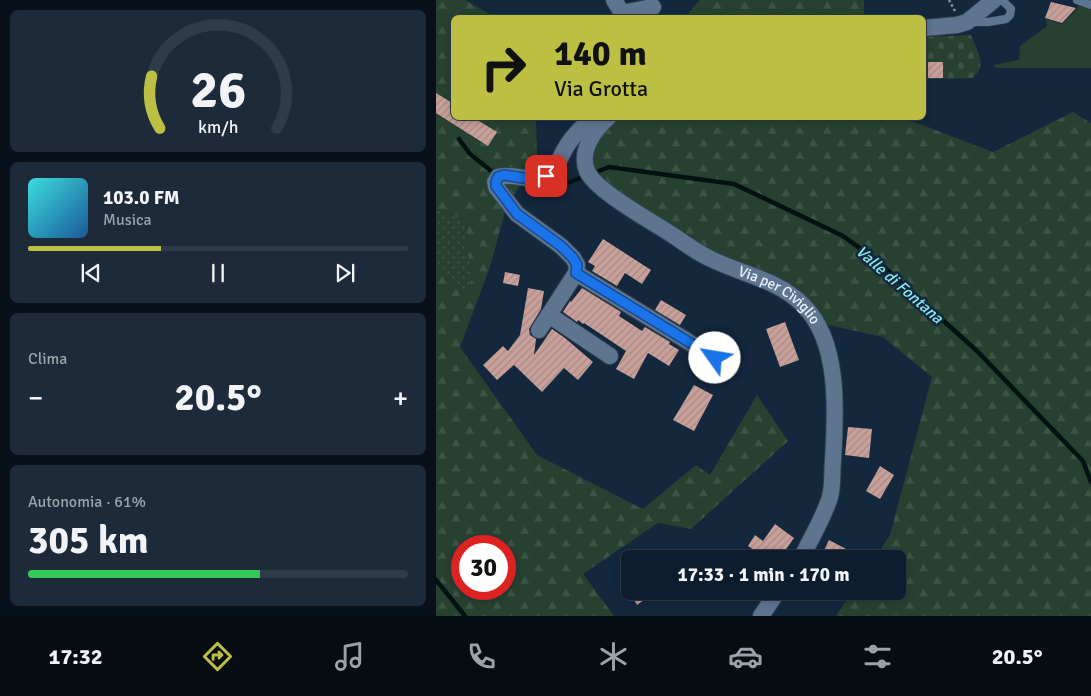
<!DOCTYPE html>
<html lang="it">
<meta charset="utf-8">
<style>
:root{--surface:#0e1d2e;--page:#1c2a3a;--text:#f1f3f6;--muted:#9ba2aa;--line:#2e3b4a;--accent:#bdbf43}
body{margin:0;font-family:Signika,sans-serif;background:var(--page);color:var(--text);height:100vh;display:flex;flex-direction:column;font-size:19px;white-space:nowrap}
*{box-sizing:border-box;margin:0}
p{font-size:16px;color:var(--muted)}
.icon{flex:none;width:28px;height:28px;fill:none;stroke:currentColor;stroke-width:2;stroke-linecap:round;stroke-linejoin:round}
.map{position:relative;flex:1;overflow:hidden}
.panel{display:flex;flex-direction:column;gap:10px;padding:10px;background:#081019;width:436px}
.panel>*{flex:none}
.banner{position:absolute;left:15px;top:15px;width:475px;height:105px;border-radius:8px;box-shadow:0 2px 8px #0003,0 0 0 1px var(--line);background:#bdbf43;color:#111;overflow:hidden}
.speed{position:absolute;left:15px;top:535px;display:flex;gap:10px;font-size:25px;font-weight:700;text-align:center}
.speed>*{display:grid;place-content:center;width:65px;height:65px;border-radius:50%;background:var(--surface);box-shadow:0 2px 8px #0003,0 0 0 1px var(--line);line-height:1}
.speed .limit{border:8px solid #d22;background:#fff;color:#111}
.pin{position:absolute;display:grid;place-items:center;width:42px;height:42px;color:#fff;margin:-21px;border-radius:10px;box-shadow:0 2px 8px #0006}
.me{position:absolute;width:55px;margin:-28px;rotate:302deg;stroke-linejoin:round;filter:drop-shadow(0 0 4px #0008)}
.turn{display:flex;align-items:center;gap:18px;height:105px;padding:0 20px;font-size:22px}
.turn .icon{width:65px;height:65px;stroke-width:2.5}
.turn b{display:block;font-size:35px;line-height:42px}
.big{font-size:38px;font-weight:700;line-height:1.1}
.panel .tile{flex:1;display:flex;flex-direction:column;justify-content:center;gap:8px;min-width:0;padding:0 18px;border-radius:8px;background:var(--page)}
.panel .dial{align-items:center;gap:0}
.dial svg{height:130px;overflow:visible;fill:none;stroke:var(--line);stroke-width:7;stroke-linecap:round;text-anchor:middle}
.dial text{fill:var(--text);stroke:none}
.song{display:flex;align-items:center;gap:15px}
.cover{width:60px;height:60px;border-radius:8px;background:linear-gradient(135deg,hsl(180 70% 55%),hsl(210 70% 35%))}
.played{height:5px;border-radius:2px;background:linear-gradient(90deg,var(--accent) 35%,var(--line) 35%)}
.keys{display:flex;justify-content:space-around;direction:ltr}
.heat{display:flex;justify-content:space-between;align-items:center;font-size:28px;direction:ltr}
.charge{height:8px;border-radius:4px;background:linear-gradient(90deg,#34c759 61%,var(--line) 0)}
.trip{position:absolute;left:185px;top:550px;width:285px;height:50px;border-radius:8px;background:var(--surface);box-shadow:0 2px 8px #0003,0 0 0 1px var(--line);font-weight:700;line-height:50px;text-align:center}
.tabs{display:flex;height:80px;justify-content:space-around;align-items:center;background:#060c12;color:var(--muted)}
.tabs .icon{width:35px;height:35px}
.tabs .selected{color:var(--accent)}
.tabs b{font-size:22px;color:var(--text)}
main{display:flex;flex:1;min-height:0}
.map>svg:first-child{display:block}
.grass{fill:url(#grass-dots)}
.forest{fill:url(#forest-firs);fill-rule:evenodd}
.cemetery{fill:url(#cemetery-stones)}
.park{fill:#274130}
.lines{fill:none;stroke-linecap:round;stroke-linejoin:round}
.stream{stroke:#021213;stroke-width:4.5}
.building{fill:url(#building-hatch)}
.service-casing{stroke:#334153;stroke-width:9}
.minor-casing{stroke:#334153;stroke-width:18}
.path{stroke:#8695a5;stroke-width:2.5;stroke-dasharray:2.5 2.5;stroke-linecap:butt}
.service{stroke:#5e758f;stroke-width:8}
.minor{stroke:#5e758f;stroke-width:16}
.route-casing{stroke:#114b97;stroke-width:12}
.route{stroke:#1a73e8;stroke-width:9}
.labels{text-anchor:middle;stroke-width:5;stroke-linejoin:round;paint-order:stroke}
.street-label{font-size:15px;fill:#e7f1fd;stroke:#13273d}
.water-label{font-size:16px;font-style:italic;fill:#89e9ed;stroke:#13273d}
</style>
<main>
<section class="panel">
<div class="tile dial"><svg viewBox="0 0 100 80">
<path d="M14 69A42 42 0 1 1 86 69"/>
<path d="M14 69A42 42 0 0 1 9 37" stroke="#bdbf43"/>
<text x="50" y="56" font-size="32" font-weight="700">26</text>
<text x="50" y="72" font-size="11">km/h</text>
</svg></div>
<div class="tile">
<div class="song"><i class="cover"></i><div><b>103.0 FM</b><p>Musica</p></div></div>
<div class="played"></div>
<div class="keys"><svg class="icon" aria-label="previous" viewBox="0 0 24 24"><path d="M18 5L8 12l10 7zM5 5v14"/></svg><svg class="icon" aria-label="pause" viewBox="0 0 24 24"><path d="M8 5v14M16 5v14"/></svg><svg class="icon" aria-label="next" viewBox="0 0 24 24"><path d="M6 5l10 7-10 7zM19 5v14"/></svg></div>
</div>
<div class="tile"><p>Clima</p>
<div class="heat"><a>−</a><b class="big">20.5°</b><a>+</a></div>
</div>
<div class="tile"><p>Autonomia · 61%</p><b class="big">305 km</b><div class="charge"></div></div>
</section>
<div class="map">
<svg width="655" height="616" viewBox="0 0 655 616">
<defs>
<pattern id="grass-dots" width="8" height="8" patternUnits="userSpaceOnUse" patternTransform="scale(1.25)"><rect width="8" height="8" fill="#274130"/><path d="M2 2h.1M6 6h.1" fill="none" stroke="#3c5445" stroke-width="1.8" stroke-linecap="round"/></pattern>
<pattern id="forest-firs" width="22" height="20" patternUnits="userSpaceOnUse" patternTransform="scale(1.25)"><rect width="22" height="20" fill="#274130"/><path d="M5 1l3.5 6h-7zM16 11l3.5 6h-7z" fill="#3c5445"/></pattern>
<pattern id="cemetery-stones" width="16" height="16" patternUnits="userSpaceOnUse" patternTransform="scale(1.25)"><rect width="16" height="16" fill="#274130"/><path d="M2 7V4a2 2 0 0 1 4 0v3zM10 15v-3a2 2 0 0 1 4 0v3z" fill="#3c5445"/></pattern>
<pattern id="building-hatch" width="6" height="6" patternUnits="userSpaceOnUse" patternTransform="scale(1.25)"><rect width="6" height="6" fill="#c8a099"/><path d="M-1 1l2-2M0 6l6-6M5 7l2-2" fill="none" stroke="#a78a86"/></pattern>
</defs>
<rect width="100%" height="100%" fill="#13273d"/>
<path class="grass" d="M0,209L31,221L30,246L37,277L29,296L0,267Z"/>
<path class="forest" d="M0,0H29L59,17L18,18V118H100L101,158L70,208L54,267L24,347L101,455L207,509L260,465L274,475L321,395L352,441L255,529L222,523L147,574L178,616H0V267L28,295L37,277L30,246L31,221L0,209ZM26,546H69V589H26Z
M264,0H428V17H249Z
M637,112L655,123V616H400L416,591H461V559H438L454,535L496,377L447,337L392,325L372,300L274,252L169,185L154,161C159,138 166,131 186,118H468L557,152Z"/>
<path class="cemetery" d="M535,35C541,52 552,64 537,78L488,79V37Z"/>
<path class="park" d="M643,0H655V68H560L557,65L583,60L584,46L611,26L610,19L626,24L641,9Z"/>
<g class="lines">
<path class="stream" d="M23,139L34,154L59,174
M158,173L173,167L298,184L407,236L439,259L541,351L647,461L655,482
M123,186L147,177
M0,580L29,616"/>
</g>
<path class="building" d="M615,2L640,8L626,23L609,18Z
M492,62H507V78H492Z
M0,93L18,104V118H38L61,132L52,146L0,113Z
M167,239L215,270L206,284L189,273L181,286L156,271L159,266L152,262Z
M69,272L84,275L82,286L67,283Z
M92,288L108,291L105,309L93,329L94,335L100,339L98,355L116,329L129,338L157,362L142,380L128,368L106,392L78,365L61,380L47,365L67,346L72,351L84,335Z
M146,288L185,312L183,316L206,331L209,327L234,342L233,344L243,350L233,366L212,353L198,379L180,369L190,351L148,323L147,324L142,320L141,322L127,312L134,301L135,302Z
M225,300L250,315L244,325L219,310Z
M349,322L363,360L344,367L330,329Z
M258,385L277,395L258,431L237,420Z
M412,427L436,429L433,458L409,455Z
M444,466L458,475L444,499L430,491Z
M339,524L358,538L343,559H332L312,546L319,535L327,541Z
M393,540L414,551L410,559H384Z
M193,591H220L201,605Z"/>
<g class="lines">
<g class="service-casing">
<path id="service" d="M641,0L655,5
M535,22H552L570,19L574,15L575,9L568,2L563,0"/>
</g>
<g class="minor-casing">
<g id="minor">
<path d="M178,0L186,13L217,7"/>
<path d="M488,28L521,25L531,22L558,0"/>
<path id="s1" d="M172,118C158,130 143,151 151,171C160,191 215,221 235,234C247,242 260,252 273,258C304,274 342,279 367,305C404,341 400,412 397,460C396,471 397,486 394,497C388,517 374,540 365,559"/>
<path d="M140,273L279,358"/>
<path d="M113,315L174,356"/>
<path d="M103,330L140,273L141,265L137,258L125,246L81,214L60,187L59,182L62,177C79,172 100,186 115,172C122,166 124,157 129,149C133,141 148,123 156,120C160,119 163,120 167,122"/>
<path d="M325,616L342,591"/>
</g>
</g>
<path class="path" d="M513,0L519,11"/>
<use href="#service" class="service"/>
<use href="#minor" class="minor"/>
</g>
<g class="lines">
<g class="route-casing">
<path id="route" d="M110,176L94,179L68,175L62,177L60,182V186L81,214L125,246L137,258L141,265L140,273L279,358"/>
</g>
<use href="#route" class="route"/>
</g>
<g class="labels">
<g class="street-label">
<text dy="5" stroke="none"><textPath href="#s1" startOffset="292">Via per Civiglio</textPath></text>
</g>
<g class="water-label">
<text transform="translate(464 284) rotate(41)" y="6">Valle di Fontana</text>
</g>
</g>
</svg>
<div class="speed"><div class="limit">30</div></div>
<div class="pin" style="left:110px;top:176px;background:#d93025"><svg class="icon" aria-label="arrive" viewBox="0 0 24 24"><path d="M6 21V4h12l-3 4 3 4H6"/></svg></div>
<svg class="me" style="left:279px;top:358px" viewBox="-20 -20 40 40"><circle r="19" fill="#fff"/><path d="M0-13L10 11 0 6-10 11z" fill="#1a73e8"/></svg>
<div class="trip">17:33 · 1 min · 170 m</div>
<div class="banner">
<div class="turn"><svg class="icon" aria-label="right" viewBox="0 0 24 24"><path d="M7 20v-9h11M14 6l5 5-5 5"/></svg><div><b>140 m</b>Via Grotta</div></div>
</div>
</div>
</main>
<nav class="tabs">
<b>17:32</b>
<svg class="icon selected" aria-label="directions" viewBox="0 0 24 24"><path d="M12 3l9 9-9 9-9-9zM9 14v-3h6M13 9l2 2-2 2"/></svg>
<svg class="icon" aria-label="music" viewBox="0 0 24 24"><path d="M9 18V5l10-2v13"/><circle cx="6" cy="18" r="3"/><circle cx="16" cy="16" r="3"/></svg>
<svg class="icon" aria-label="phone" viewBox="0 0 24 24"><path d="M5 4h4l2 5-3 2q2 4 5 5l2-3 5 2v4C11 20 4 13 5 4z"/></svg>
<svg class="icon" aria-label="climate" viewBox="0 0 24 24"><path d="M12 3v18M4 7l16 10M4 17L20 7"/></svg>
<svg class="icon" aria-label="car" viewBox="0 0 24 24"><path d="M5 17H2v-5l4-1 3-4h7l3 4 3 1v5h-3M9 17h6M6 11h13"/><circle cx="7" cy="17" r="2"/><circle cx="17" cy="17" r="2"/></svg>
<svg class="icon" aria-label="filters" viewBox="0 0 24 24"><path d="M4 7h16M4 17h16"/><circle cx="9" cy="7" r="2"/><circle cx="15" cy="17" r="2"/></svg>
<b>20.5°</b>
</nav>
